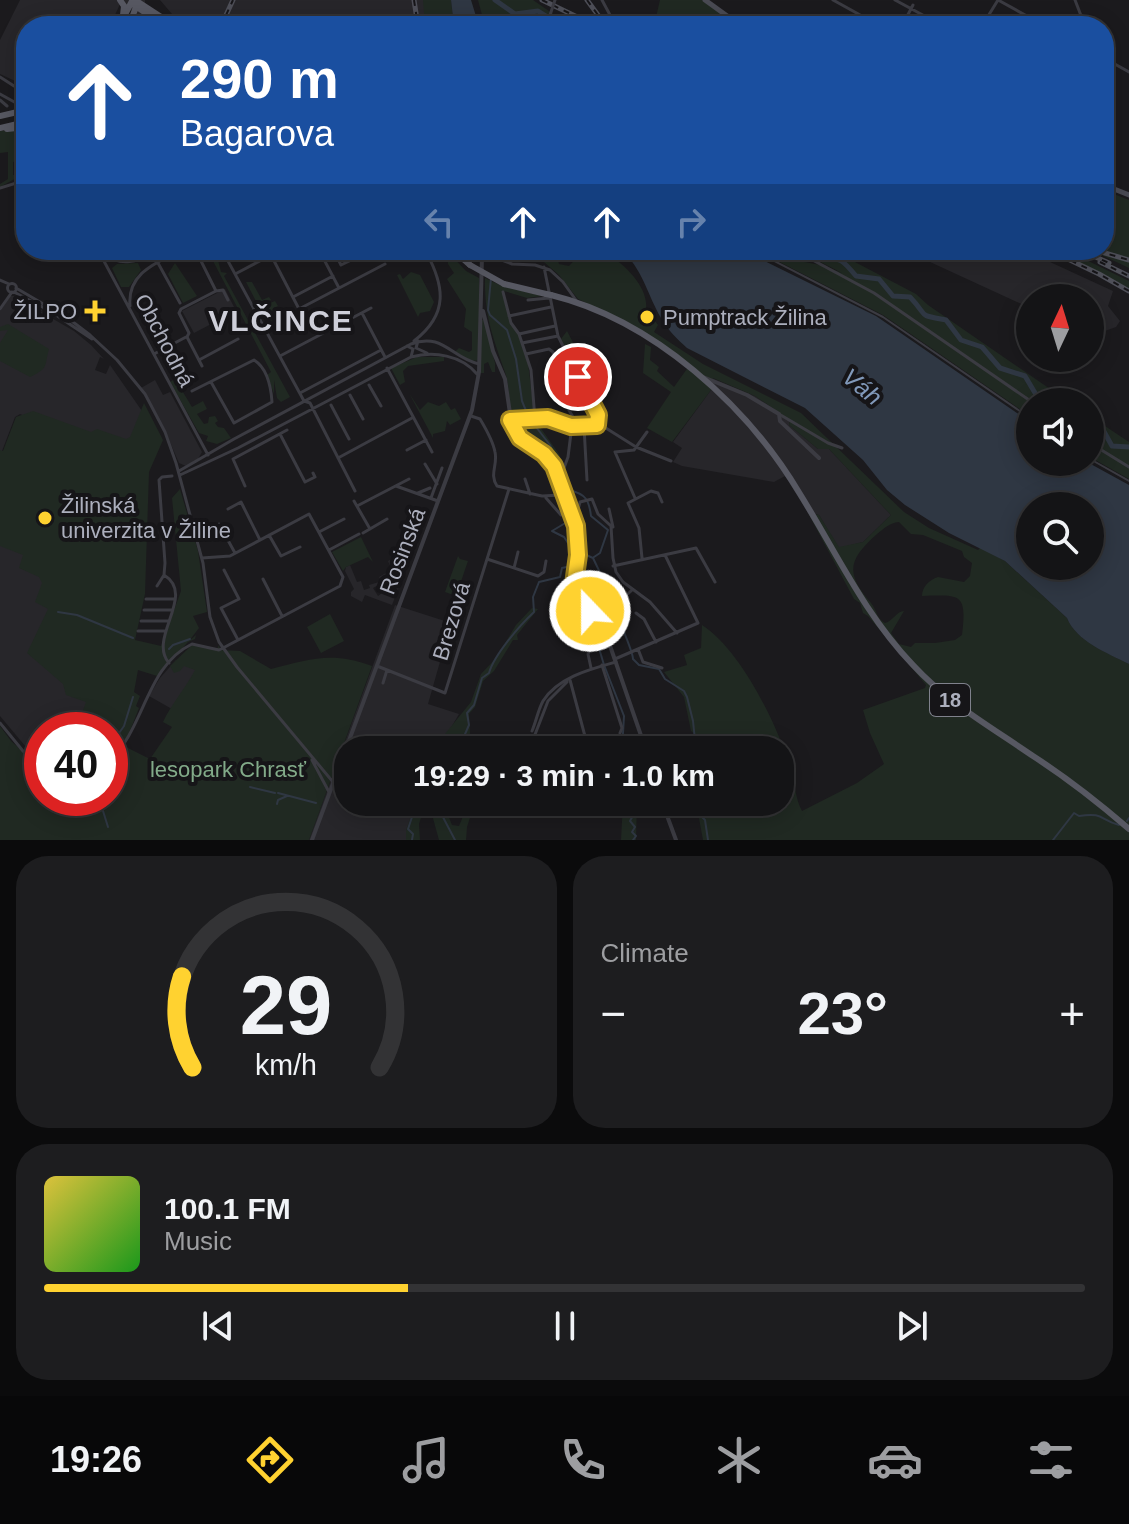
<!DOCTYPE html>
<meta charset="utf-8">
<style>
:root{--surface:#141416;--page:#1d1d1f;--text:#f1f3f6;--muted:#9d9ea1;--line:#333335;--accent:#ffd230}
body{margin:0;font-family:Arial,sans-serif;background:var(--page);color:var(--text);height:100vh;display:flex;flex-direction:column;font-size:30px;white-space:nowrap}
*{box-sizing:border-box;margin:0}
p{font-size:26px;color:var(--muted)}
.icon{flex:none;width:44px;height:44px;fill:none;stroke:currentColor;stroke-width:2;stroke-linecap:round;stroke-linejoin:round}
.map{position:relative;height:840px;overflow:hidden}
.panel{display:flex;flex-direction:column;gap:16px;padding:16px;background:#0b0b0c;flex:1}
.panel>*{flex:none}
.guide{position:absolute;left:16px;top:16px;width:1098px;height:244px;border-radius:32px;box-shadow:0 4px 20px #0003,0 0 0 2px var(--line);background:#1a4fa0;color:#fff;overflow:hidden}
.needle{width:52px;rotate:4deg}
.controls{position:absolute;left:1016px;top:284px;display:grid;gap:16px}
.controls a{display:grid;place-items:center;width:88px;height:88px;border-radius:50%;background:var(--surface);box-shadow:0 4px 20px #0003,0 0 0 2px var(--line);font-size:40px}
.speed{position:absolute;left:24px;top:712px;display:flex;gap:16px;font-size:40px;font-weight:700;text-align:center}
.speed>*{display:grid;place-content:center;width:104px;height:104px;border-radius:50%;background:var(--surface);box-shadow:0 4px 20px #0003,0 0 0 2px var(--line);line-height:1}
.speed .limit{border:12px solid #d22;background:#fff;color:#111}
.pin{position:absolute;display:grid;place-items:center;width:68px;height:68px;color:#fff;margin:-34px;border:4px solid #fff;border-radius:50%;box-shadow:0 2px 8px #0007}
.me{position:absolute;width:88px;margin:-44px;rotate:338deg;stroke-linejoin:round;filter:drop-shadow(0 0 6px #0008)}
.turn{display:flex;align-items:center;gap:28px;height:168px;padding:0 32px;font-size:36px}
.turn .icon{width:104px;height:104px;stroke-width:2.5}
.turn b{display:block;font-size:56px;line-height:68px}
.lanes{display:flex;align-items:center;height:76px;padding:0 32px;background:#0003;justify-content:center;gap:40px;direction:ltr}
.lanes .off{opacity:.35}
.big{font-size:60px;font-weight:600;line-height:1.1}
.panel .widget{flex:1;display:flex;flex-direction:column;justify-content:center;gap:12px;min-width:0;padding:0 28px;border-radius:32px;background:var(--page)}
.panel .dial{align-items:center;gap:0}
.dial svg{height:208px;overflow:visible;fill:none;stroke:var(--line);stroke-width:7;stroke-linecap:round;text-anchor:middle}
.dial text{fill:var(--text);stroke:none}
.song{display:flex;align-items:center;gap:24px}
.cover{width:96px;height:96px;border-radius:12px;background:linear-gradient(135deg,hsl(50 70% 55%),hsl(120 70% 35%))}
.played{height:8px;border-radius:4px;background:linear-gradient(90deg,var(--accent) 35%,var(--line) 35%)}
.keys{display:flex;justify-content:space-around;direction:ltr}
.heat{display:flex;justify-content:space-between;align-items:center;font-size:44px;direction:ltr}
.panel .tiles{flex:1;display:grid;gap:16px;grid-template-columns:1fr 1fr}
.widget:last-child{grid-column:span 2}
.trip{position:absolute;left:334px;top:736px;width:460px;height:80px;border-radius:32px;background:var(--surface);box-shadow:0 4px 20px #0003,0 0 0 2px var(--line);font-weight:600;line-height:80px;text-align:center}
.tab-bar{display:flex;height:128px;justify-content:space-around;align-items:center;background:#080809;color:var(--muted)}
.tab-bar .icon{width:56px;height:56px}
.tab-bar .selected{color:var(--accent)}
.tab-bar b{font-size:36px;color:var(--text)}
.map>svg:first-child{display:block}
.built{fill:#27262a}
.green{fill:#202922;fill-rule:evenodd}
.water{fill:#2f3743;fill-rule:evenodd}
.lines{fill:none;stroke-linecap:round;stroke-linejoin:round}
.stream{stroke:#2f3743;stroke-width:2}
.river{stroke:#2f3743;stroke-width:5}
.pedestrian{stroke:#3b3b42;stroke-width:2}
.minor{stroke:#3b3b42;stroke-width:3}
.tertiary{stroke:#3b3b42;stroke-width:4}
.secondary{stroke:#494a53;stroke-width:5}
.primary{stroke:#575862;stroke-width:6}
.rail-casing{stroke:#4e4f58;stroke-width:5}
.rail{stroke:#161518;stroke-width:2;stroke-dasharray:6;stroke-linecap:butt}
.minor-bridge{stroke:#3b3b42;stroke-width:3}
.primary-bridge{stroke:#575862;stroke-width:6}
.route-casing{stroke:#a6881f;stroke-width:20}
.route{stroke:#ffd230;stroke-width:14}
.poi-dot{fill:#ffd230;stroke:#161518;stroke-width:3}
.labels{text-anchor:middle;stroke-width:8;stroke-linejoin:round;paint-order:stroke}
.shield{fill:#161518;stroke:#7f818c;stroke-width:2}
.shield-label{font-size:20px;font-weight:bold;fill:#acafbd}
.poi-label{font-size:22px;fill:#acafbd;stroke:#161518;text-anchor:start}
.street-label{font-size:22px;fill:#acafbd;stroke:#161518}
.park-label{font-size:22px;fill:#82aa89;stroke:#161518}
.water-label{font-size:24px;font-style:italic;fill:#8199ba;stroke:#161518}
.district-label{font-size:30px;font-weight:bold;letter-spacing:2px;fill:#cecfd9;stroke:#161518}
</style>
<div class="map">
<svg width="1129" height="840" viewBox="0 0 1129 840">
<rect width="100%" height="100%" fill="#1b1a1d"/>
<path class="built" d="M20,0H145L146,20L156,26H132L137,13L120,4L110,26H26V86L0,74V40Z
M160,0H424L426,26H190L172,14Z
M904,250H1024L1113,291L1108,306L1120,321L1116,327L1091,336L1090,298H1030V308Z
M225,289L236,311L194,333L182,311Z
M10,296H16L42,310L41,312L74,331L91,345L104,359L100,357L95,370L106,374L110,365L151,424L147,473L20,414L15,417L2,451L68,612L96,694L77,730H42V745L32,757L27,754L31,753L0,716V311Z
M712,378L755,396L790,420L789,425L818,449H829L891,515L863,542L839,548L819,515L808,513L785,476L774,482L682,466L673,462L682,448L673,442L711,390Z
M155,380L163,395L170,392L202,452L198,459L186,466L179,463L167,435L141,388Z
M394,558L408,564L392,605L365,595L362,602L351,596V592L354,589L345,571L346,567L350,565L357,582L361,581L364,590L370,588L369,585L379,582L380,584L373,588L378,596L392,586L389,578L381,581L379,577L386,573V571L392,570L388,561Z
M395,605L451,623L428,704L459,714L438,750H348V802H420L408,840H309Z
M176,660L199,670L179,713L149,696L160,678Z"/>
<path class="green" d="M423,0H451L454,26H425Z
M478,0H533L559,18L574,20L584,26H485Z
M660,0H702L737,26H654Z
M26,128V141L18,154L20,160L13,162V175H18L20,167V176L0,187V184L8,179V152L0,153V131Z
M1104,190L1129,200V268L1091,250H1104Z
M530,250H546L557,257L559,264L569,266L584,250C591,250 598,249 604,252C623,262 649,287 646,309L658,325L654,332L703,364L801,413L904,512L929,528L978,550L981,547L1005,561L1067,618C1076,641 1108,653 1129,664V840H703L696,802H780V750H697L696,735L691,731L684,697L664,672L687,665L684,655L701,648L702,625C741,650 778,726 791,770C795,783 795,798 802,811L857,783L884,764L870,733L863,710L925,688L926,685L868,616L863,613L860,603L854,599L808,513L819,515L839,547L863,542L891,515L829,449H818L789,425L790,420L755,396L713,378L711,390L672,442L647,428L671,392L643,373L645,344L651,347L650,360L659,367L657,371L674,387L689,366L627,322L578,299L559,275ZM899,522L911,534L923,535L962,551L964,557L972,563L970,576L964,582L938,577C929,580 922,587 922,596C961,595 967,593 962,635L955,640L935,643H915L911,647L899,644L891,633L904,611C897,611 893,621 885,623C876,618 877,610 871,603C845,573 848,560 877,534C885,528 889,523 899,522Z
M797,250H832L916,294L928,305L1069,402H1030V416L883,315L764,254L820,265L842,273Z
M1052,250H1066L1129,281V290L1096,271Z
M451,255L466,271L479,278V320H484L495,363V372H492L488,362L484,364V373H481V360L472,361L455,352L459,348L469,352L472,350V332L464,327L466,309L447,279L454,273L448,264V256Z
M215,259L218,260L221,272L227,273L224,276L290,397L281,402L277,398L274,380V394L267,375L271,372L213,261Z
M138,263L141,270L129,287H121L112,268L117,264Z
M175,263L197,296L183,303L168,274Z
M411,272L420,275L434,302L430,311L420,313L418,317L397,275L400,274L403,279Z
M485,278L502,286L542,296L527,298L504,291L510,323L519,335L528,363L535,420L559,454L565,471L559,473C546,446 528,448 517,430C507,413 511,393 506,375C494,340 484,317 485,278Z
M246,282H252L262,300L269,297L271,300L260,307L275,301L278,306L274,308L277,312L270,316L276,326L270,328Z
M8,324L49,349C44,367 49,368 30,377L0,361V343L8,330L0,331V327Z
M567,331L586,367L597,375L582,382L561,339Z
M417,357H444V361L408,366L403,371L405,382L400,385L391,368Z
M175,379L192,407L203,401L207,409L197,414L204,424L208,423L209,417L215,416L218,421L215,423L218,427L224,428L231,438L217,444L206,441L208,436L199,433L170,382Z
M409,393L420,410L428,402L439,406L446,402L451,410L455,408L461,419L450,425L447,421L445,431L433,434V438Z
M144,403L163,440L149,472L145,594L135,640L161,646L181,591L172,498L180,489L198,551L207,612L193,616L199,628L189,641L196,635L195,639L188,642L157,676L138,670L134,692L140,696L136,706L139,708L124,746L150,759L172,727L163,722C172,703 185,689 195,670L184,666L180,671L174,673L170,666L192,645L217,649L219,645L220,650L240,651L271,669C310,659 332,651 372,666L309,840H0V726L11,741L31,759L42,746V798H110V730H76L86,702L66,695L63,684L27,653L48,609L35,602L42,583L39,577L19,568L23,555L0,546V450L3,451L16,417L33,411L91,432L97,429L126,439L130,437Z
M1090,416L1129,442V479L1090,457Z
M361,537L373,562L368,557L346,567L343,571L332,552Z
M458,556L460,559L468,561L456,596L445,592Z
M532,608L538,609L517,635L518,640H513L494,671L483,681L475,707L469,714L470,733L465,750H432L471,702L481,674L496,658L516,625Z
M330,614L344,641L321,653L307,627Z
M416,802H443L452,825L459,826L469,802H475L467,827L466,840H439L431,811L428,808H424L419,824L420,840H406V830Z
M623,802H637L636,840H621Z"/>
<path class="water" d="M451,0H471L479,26H454Z
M621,250L744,251L876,316L1030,422V462H1087L1129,485V664C1107,653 1076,641 1067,618L1005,561L949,533L905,505L887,490L863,460L805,408L687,348C677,339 668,330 661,318C647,294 643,269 621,250ZM1030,506H1090V566H1030Z"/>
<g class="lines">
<path class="stream" d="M569,490C586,494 589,500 591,516L608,530L600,553L594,557
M593,558L604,581L600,588C602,592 606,595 608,598C613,604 633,652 633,659L639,665L659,669L665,679L684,691L687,697L693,721L696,750
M579,589L576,584L580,557L584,554L593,558
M586,606L594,621
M58,612L77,615L133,638
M598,626L596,638L604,665L624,716L622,750
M169,649L173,645L190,639
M110,746L124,726L133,697
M458,750L469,725L467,713L474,705L482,678L489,673C494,655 520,625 534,612L533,597L539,582L560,577L562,568L571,566L574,552L564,537L552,531L567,522L575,511V506L550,445L529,418L522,401L516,359L507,330L490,315L488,310L491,278
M250,787L275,793
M278,793L316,803
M99,798L108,827
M435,802L455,840
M277,804L278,800L287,796
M1127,821L1129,818
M412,840L413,834L408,829L415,808L419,802
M633,840L636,836L632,832L635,827L630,821L635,812L634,802
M708,840L705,820L701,816L712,802
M1053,840L1074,813L1079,816C1105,812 1099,820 1119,825"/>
<path class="river" d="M495,0L515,14L538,11L562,26
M815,250L821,257C842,259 842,259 856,276L879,279L893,296L910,297C930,318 915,314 946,320L961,340L982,347L1000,368L1025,376L1038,398L1062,402
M1090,424L1102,428L1112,446L1129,447"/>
<path class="pedestrian" d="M753,250L883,317L1030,418
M1090,459L1129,481"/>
<path class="minor" d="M602,0L610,15V26
M833,0L880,26
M895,0L943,26
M998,0L1045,26
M1075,0L1085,26
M822,23L827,26
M902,26L913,5
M982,26L998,0
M1104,58L1129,72
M0,77L14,86
M0,94L18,104
M0,100L7,106
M26,144C19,158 19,177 26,190
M0,188L26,180
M98,250L208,455
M100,250C120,270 139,261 160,250
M222,250L304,401L310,403L355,491
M319,250L339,288
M359,250L339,261L341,265L372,250
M794,250L874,293L1032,402
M114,255L127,259L147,250
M488,255L512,264L535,265L550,270L563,282L578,303
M200,259L216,291
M158,263L180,303
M544,267L558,336L596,412L597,425
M237,273L271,255L299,309L385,264
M0,280L9,284
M7.5 288a4.5 4.5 0 1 1 9 0a4.5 4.5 0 1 1-9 0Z
M16,288L69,319L90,335L117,360L145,394L165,432L176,463L203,563L210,617L219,642L237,667L333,782
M216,291L223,290L228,300
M14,292L50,311L92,339
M503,292L511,323L519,334L531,370L535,419
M293,297L333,276
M528,300L549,298
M130,306C127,273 156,263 181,250
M0,309L12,292
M362,313L385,357
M509,316L551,307
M519,334L555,326
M414,341C449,314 445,286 425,250
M418,341L416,348L427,353
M522,343L558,336
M407,346L413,349L411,357
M154,354L186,337
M526,354L549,349L553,352L563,400L573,417L568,457L564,468
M280,356L371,308
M199,360L238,339
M202,366L187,337L189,333L179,313L181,309L216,291
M387,368L432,452
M369,385L381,406
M192,391L254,360C267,368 271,387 272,402L234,423L211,382
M300,393L381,350
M350,395L363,419
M331,405L349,439
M779,414L828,443L842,448
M471,416L480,419C486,429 493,441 495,452C498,465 489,474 497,486L542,496L561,495
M510,420L548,418L571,426L601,425L636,447L671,461
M584,427L587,480
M280,434L305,482L315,477L313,473
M1090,443L1129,467
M407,450L426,440
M338,458L412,418
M425,464L437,484
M179,471L234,439L411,344C443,332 451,358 479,364
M180,475L238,448L411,357C434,351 461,355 477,374
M555,475L570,514L572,513
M525,479L530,494
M245,486L233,459L287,430
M396,486L438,501
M418,493L430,488
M431,498L442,468
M546,498L561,515L570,514
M635,498L615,452L634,450L647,432
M354,501L370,529
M357,506L409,479
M228,509L241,502L260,540
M609,509L613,527
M575,522L580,502L592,499L598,514L611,526L613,558L616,572L623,582L650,602L677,633
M219,524L235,553
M319,532L344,519
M363,533L387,519
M269,535L281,556L300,547
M329,550L359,534
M202,558L230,556L309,514L343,577L340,586L223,648
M642,558L639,528L628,503L651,491L658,493L662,502
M487,559L538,576L544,572L546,561
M613,566L696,548L715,582
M514,568L518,552
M224,570L239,599L221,608L238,640
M164,575C197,595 147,638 169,663
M263,579L282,616
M157,586L164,575L165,563L159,480L162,477L172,476
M146,599H174
M144,610H172
M636,613L644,619L656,642
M141,621H169
M138,631H166
M606,632L613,608L632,590
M638,649L643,662L662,668
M615,659L698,623L665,555
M602,665L622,728L620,733
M377,666L445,693L509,489
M591,668L588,654L595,643
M570,680L586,740L576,750
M383,683L387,670
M0,723L23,751L42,766
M532,731C536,722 538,710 543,701C558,677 591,669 616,662
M529,750L548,701L567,682
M110,760C145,728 146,666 192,644L219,650L223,648
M312,760L329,792"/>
<path class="tertiary" d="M479,250L484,256L488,255L490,250
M483,311L493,351L505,379L512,427L520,438L552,463L572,513L579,544L574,584L607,637L646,750
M703,377L747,395L779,414L780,421L819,458
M662,802L676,840
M312,840L472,410L479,372L482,256"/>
<path class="secondary" d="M705,0L741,26
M1104,185L1129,195"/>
<path class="primary" d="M120,0L124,6L123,15
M135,0L175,26
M131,3L165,26
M119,26L132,1
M129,26L137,4
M18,104L26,103
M0,116L26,110
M0,128L26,122
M7,129L26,127
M453,250L470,265
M504,284L546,294
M551,295C653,320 747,405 800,494C836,552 865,615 913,665C948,703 991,727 1033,756C1067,778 1099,803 1129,829"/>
<g class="rail-casing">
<path id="rail" d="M414,0L418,26
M542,0L596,26
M587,0L606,26
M221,26L233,0
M1049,250L1099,274L1129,291
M1080,250L1109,263
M1098,251L1129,260
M1100,262L1129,276"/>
</g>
<use href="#rail" class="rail"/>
<path class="minor-bridge" d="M548,21L555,0"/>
<path class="primary-bridge" d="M470,265L504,284
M546,294L551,295"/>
</g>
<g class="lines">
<g class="route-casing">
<path id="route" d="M578,377L598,415L597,425L571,426L548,418L510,420L520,438L544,454L554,466L576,526L578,555L574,584L590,611"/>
</g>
<use href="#route" class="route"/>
</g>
<g class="poi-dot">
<path d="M91 299h8v8h8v8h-8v8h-8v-8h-8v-8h8z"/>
<circle cx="647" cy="317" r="8"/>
<circle cx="45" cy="518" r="8"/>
</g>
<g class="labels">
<rect class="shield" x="930" y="684" width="40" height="32" rx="6"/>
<g class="shield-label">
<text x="950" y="707">18</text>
</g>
<g class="poi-label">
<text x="77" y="319" text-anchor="end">ŽILPO</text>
<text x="663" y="325">Pumptrack Žilina</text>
<text x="61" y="513">Žilinská<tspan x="61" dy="25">univerzita v Žiline</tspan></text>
</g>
<g class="street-label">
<text transform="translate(165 340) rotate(62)" y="8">Obchodná</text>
<text transform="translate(402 551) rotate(-69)" y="8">Rosinská</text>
<text transform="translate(451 621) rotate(-73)" y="8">Brezová</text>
</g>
<g class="park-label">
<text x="228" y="777">lesopark Chrasť</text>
</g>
<g class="water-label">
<text transform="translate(862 387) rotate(39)" y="8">Váh</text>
</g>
<g class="district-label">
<text x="281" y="331">VLČINCE</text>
</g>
</g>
</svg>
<div class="controls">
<a><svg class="needle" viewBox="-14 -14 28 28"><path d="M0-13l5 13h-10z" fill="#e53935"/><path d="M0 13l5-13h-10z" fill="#9d9ea1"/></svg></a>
<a><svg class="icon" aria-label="sound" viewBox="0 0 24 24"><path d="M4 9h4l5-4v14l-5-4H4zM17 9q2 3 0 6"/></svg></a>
<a><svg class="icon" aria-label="search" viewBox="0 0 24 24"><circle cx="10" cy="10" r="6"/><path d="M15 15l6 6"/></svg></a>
</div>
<div class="speed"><div class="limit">40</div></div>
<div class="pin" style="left:578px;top:377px;background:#d93025"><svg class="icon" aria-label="arrive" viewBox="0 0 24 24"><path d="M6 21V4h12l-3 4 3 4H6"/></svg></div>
<svg class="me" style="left:590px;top:611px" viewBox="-20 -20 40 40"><circle r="17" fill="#ffd230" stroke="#fff" stroke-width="3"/><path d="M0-11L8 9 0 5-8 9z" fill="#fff"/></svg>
<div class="trip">19:29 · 3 min · 1.0 km</div>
<div class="guide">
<div class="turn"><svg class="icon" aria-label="ahead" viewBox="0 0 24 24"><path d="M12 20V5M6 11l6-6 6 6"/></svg><div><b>290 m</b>Bagarova</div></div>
<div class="lanes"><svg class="icon off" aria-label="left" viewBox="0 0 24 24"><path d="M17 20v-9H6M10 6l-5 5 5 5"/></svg><svg class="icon" aria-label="ahead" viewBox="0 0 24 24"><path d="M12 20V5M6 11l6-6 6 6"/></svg><svg class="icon" aria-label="ahead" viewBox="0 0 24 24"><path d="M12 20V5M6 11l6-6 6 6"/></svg><svg class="icon off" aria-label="right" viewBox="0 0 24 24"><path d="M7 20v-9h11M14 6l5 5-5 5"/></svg></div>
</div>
</div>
<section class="panel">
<div class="tiles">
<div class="widget dial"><svg viewBox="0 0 100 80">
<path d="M14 69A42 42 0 1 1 86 69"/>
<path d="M14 69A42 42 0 0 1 10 34" stroke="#ffd230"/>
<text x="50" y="56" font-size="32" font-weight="700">29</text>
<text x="50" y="72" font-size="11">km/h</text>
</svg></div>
<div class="widget"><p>Climate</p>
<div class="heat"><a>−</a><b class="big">23°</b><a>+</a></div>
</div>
<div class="widget">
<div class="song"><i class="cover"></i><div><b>100.1 FM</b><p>Music</p></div></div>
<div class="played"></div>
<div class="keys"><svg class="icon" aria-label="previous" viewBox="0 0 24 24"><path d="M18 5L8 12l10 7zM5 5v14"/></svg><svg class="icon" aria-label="pause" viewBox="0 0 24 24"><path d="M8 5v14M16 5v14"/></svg><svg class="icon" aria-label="next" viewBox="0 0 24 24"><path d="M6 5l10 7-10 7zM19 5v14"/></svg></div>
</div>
</div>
</section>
<nav class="tab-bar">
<b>19:26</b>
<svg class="icon selected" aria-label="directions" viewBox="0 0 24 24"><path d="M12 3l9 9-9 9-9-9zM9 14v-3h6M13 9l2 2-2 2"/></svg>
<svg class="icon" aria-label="music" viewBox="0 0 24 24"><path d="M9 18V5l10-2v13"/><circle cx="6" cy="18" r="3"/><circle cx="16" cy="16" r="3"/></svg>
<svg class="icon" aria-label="phone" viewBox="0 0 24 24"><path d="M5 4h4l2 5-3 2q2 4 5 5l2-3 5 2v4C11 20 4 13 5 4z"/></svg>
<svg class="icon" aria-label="climate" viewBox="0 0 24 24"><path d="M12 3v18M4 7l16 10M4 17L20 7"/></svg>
<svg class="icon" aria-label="car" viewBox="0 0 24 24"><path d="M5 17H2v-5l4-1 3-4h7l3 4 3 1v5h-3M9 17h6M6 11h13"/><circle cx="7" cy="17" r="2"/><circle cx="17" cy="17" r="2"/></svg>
<svg class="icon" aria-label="filters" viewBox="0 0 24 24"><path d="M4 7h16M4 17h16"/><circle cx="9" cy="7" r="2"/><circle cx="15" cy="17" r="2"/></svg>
</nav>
